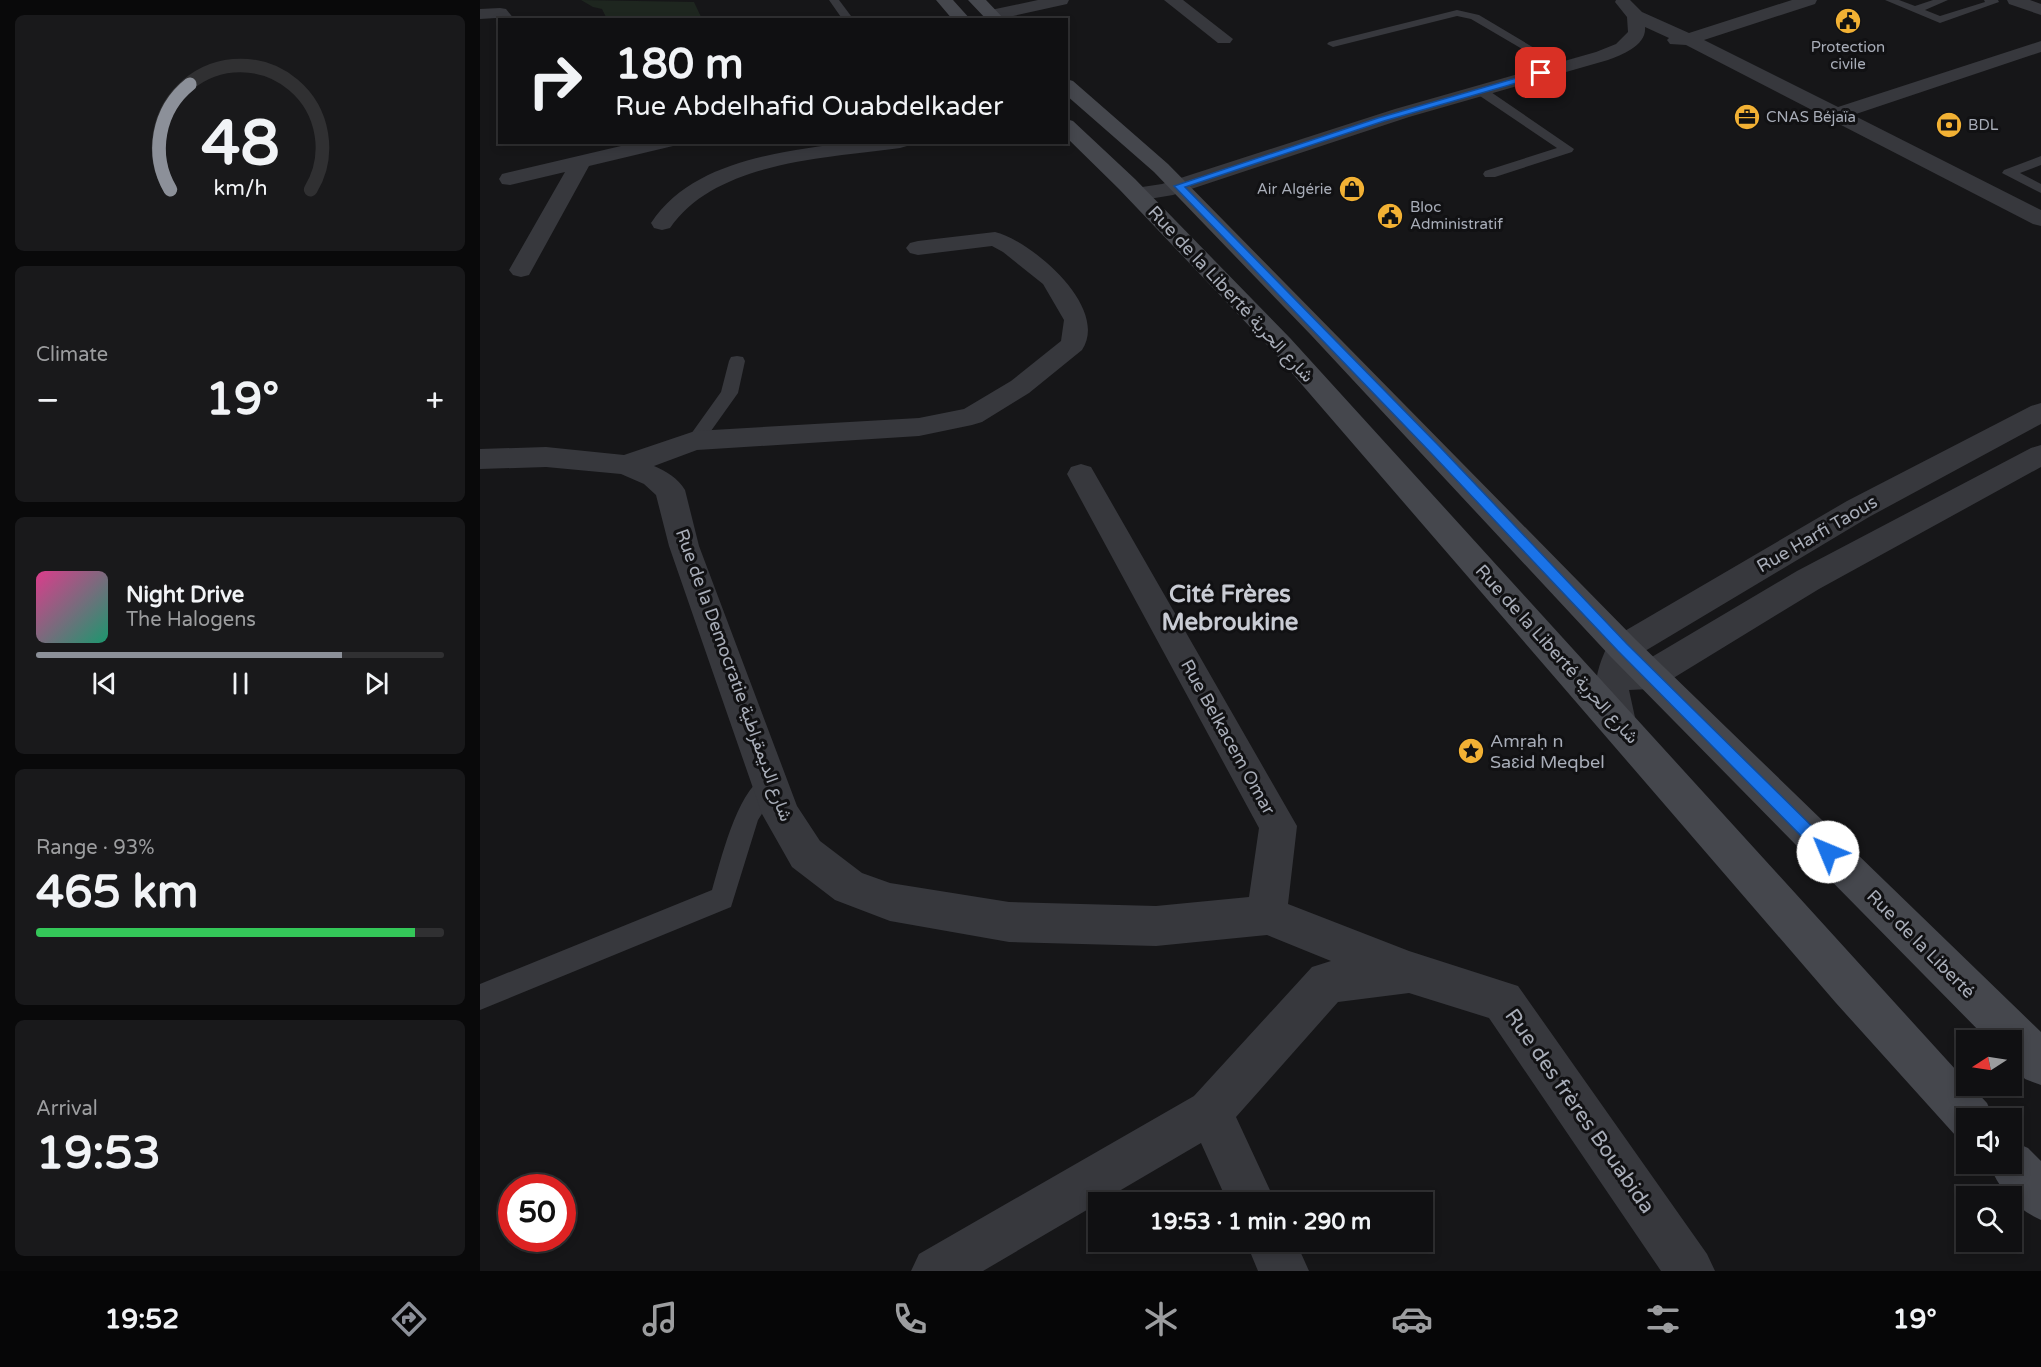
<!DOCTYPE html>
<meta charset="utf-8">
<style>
:root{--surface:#101012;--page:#19191b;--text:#f1f3f6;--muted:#9c9d9f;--line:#303032;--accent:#8c9099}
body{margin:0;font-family:"Varela Round",Vazirmatn,sans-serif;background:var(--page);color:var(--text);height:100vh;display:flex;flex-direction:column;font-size:22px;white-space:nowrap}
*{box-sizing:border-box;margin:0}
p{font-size:20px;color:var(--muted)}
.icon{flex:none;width:33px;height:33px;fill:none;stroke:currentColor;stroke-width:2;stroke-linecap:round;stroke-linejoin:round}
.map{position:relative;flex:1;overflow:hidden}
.panel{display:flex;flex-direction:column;gap:15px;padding:15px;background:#09090a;width:480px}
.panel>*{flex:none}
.top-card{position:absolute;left:18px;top:18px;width:570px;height:126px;border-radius:0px;box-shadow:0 3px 9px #0003,0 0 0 2px var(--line);background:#101012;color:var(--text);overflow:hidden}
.needle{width:39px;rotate:258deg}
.controls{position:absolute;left:1476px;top:1030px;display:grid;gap:12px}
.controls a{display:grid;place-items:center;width:66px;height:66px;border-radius:0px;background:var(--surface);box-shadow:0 3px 9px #0003,0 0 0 2px var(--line);font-size:30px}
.speed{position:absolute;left:18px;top:1174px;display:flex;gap:12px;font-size:30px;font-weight:700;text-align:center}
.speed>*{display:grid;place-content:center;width:78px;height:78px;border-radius:50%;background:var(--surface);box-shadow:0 3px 9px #0003,0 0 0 2px var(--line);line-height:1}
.speed .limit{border:9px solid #d22;background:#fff;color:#111}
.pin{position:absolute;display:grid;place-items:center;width:51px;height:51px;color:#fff;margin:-26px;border-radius:12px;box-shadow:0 3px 9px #0006}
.me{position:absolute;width:66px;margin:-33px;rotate:315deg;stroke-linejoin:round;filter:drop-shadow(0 0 4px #0008)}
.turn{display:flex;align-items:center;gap:21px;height:126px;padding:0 18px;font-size:27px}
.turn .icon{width:78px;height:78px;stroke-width:2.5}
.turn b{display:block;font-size:42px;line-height:51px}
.big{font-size:45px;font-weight:800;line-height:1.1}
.panel .widget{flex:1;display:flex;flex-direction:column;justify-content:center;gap:9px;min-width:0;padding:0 21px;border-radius:9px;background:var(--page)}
.panel .dial{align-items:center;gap:0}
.dial svg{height:156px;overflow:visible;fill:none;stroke:var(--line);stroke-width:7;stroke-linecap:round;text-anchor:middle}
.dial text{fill:var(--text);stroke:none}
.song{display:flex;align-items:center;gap:18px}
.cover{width:72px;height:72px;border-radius:9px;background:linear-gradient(135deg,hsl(330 70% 55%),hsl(160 70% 35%))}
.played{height:6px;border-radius:3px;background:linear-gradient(90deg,var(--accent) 75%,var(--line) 75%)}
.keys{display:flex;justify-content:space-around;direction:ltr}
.heat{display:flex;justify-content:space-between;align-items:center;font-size:33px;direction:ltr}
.charge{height:9px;border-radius:4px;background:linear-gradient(90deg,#34c759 93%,var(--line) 0)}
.trip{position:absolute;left:608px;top:1192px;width:345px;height:60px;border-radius:0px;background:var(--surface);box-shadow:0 3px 9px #0003,0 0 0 2px var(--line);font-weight:800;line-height:60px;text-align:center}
.tab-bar{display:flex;height:96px;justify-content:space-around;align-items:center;background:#060607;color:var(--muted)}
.tab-bar .icon{width:42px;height:42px}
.tab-bar .active{color:var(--accent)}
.tab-bar b{font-size:27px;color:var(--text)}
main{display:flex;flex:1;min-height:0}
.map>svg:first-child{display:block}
.green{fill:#1e261f}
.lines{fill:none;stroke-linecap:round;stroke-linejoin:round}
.service{fill:#37383d;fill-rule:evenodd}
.minor{fill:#37383d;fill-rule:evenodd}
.secondary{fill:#45474d;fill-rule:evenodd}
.route{fill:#1a73e8;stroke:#114b97;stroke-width:1.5}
.labels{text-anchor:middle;stroke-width:6;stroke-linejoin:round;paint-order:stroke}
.far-poi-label{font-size:15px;fill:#a8adb8;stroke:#111113;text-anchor:start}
.street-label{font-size:18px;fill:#a8adb8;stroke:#111113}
.poi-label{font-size:18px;fill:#a8adb8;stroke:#111113;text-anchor:start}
.near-street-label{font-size:21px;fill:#a8adb8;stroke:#111113}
.district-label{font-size:24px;font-weight:bold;fill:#c9ccd4;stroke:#111113}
</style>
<main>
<section class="panel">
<div class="widget dial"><svg viewBox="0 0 100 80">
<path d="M14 69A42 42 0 1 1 86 69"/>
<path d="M14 69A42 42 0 0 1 24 15" stroke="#8c9099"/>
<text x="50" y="56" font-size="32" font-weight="700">48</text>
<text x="50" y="72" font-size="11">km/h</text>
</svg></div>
<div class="widget"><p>Climate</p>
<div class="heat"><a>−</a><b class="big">19°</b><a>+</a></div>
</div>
<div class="widget">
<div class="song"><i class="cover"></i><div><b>Night Drive</b><p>The Halogens</p></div></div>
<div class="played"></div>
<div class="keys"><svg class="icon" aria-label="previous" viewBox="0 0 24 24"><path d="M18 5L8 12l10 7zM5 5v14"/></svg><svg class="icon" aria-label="pause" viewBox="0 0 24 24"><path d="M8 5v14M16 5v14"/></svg><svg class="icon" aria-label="next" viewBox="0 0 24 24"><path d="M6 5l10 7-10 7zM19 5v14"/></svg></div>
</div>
<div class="widget"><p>Range · 93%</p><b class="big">465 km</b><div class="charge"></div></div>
<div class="widget"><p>Arrival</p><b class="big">19:53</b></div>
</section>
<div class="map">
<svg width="1561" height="1271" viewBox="0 0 1561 1271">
<rect width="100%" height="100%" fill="#161618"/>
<path class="green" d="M101,0L214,2L222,19H127L122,9L113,7Z"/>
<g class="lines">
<path class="service" d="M349,0H359L374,20H363Z
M1405,0H1419L1435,6L1453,0H1468L1445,10L1460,16L1505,2L1504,0H1518L1519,2L1460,23Z
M977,10L999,15L1071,58L1065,61L1061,60L991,19L977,16L853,47L847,44L849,42Z
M1001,87L1005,88L1094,149L1092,152L1015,177H1005L1003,174L1005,171L1077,148L997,94V88Z
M1561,156V165L1540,173L1561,184V193L1522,173L1524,170Z
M257,356L263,357L265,361L258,393L221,445H209L206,441L241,392L249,361L251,357Z
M289,774L297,777L301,784L278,820L251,907L0,1010V984L232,890C241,860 258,785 289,774Z"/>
<path class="minor" d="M558,0H589L587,4L515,20L506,19L503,15L506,11Z
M684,0H703L753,39L750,43H738Z
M1136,0H1150L1162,12L1209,33L1312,0H1337L1335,4L1224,40L1358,107L1561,41V52L1373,115L1561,210V226L1553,224L1206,45L1190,44L1187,40L1189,38L1165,27C1167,45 1142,55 1128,60L929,117L693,195L657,201L649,199L646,194L649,189L682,184L915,109L1116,52L1136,44L1148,32L1147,17L1135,2Z
M1527,0H1550L1561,4V15L1529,4Z
M20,8L26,9L35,20H20V22L16,18L0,19V9Z
M158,142H196L193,146L109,166L49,275L41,277L33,275L29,270L85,172L30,185L22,184L19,179L22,174Z
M371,142H430L427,146L420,148C347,158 236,161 190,228L182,230L174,228L171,223C213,160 301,152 371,142Z
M515,232C552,241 630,308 602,350L549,393L502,422L492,425L439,436L217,450L174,466C186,471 198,478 205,490L219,546L317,806L340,841L382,873L410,883L529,902L676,906L769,897L779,828L587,474L591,467L601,464L611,467L817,826L808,904L929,951L1038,986L1227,1254L1235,1271H1181L1009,1018L929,993L858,1002L756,1117L796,1203H748L721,1143L503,1271H431L439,1254L714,1096L832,967L851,961L787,935L676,946L529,942L410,921L355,900L312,867L282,814L189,546L176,495L164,484L141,474L66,467L0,469V449L66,447L144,455L215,431L439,418L484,409L531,381L581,341L584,320L563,284L523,252L512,246L438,255L430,253L426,248L430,243L438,241Z
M1561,403V424L1389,517L1155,657L1154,662L1165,661L1317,571L1551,448L1561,445V467L1339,589L1182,685L1170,689L1149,690L1156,722L1150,733L1138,737L1126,733C1109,698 1114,671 1131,639L1367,501L1551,406Z
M766,1242H816L829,1271H778Z"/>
<path class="secondary" d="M456,0H473L491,20H473Z
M488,0H506L525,20H507Z
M586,79L593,81L688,164L1155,639L1561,1032V1085L1545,1079L1532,1064V1041H1509L1131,657L831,335L674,172L586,95Z
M586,119L593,121L655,179L810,338L1486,1081V1086H1491L1507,1103L1514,1119H1486V1140L1475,1135L1356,1003L792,350L639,189L586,137Z
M1532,1141L1548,1148L1561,1161V1220C1536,1209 1519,1189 1509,1164H1532Z"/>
</g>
<path class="route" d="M1061,71L1065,73L1064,75L904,121L705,187L960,447L1147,644L1353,847L1356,852L1353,857L1348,859L1342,857L1138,651L951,453L694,186L898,118Z"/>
<defs>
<g id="civic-disc" transform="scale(1.35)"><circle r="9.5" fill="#f2b134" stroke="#111113"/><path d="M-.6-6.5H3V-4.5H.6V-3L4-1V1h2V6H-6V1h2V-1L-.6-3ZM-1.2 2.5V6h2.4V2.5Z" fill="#111"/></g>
<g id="office-disc" transform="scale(1.35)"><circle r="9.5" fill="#f2b134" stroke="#111113"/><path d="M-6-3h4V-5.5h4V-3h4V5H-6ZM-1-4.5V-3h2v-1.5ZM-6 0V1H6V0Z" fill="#111"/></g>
<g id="bank-disc" transform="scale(1.35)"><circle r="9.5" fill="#f2b134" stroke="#111113"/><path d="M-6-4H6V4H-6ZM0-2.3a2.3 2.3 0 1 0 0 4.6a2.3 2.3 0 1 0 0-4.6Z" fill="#111"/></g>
<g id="shop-disc" transform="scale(1.35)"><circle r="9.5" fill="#f2b134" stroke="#111113"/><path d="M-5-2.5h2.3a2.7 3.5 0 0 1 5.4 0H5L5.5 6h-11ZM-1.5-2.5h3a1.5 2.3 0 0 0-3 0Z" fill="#111"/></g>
<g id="sight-disc" transform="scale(1.35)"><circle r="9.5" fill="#f2b134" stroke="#111113"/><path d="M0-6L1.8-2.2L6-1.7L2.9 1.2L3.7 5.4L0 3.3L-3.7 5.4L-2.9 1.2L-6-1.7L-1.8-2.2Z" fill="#111"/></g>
</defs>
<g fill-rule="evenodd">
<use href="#civic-disc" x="1368" y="21"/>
<use href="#office-disc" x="1267" y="117"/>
<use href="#bank-disc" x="1469" y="125"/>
<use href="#shop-disc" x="872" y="189"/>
<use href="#civic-disc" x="910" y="216"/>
<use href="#sight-disc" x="991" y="751"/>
</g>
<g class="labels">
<g class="far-poi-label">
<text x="1368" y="52" text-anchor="middle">Protection<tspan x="1368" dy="17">civile</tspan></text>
<text x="1286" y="122">CNAS Béjaïa</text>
<text x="1488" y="130">BDL</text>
<text x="852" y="194" text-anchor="end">Air Algérie</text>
<text x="930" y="212">Bloc<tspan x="930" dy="17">Administratif</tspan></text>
</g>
<g class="street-label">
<text transform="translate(751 294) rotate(47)" y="6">Rue de la Liberté شارع الحرية</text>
<text transform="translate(1337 534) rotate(-30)" y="6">Rue Harfi Taous</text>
<text transform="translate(1077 654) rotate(48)" y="6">Rue de la Liberté شارع الحرية</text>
<text transform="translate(254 675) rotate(70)" y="6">Rue de la Democratie شارع الديمقراطية</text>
<text transform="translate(748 737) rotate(61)" y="6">Rue Belkacem Omar</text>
<text transform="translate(1441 944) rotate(45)" y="6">Rue de la Liberté</text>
</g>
<g class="poi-label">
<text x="1010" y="747">Amṛaḥ n<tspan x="1010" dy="21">Saɛid Meqbel</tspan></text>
</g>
<g class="near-street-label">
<text transform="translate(1100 1111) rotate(55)" y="7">Rue des frères Bouabida</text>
</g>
<g class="district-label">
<text x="750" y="602">Cité Frères<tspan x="750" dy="28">Mebroukine</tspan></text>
</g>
</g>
</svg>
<div class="controls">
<a><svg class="needle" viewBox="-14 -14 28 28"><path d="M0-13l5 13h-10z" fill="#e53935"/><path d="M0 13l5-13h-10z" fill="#9c9d9f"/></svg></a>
<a><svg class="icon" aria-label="sound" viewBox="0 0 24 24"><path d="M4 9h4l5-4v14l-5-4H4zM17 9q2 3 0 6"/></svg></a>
<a><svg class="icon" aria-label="search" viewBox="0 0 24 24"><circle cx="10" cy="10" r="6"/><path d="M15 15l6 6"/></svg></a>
</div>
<div class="speed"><div class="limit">50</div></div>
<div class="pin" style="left:1061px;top:73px;background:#d93025"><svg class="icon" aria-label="arrive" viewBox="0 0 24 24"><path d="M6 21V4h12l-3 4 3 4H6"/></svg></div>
<svg class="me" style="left:1348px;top:852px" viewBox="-20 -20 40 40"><circle r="19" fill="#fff"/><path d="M0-13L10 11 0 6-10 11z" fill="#1a73e8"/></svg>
<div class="trip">19:53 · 1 min · 290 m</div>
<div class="top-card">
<div class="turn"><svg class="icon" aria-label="right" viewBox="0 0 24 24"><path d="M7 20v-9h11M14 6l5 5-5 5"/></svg><div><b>180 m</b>Rue Abdelhafid Ouabdelkader</div></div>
</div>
</div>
</main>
<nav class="tab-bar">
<b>19:52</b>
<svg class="icon active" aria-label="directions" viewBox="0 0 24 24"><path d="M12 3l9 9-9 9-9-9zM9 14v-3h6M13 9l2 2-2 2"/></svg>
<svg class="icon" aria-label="music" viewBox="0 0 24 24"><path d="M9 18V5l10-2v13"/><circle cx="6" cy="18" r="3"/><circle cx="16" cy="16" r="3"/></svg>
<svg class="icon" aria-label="phone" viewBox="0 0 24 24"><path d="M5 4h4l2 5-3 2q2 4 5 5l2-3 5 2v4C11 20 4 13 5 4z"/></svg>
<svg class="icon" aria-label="climate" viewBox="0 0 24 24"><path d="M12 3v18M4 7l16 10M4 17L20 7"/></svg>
<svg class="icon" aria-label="car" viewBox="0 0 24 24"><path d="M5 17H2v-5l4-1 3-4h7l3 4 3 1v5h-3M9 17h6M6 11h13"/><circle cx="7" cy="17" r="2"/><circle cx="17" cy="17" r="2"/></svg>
<svg class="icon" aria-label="filters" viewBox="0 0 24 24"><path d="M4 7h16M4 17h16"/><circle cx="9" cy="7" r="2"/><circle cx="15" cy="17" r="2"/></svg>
<b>19°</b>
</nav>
